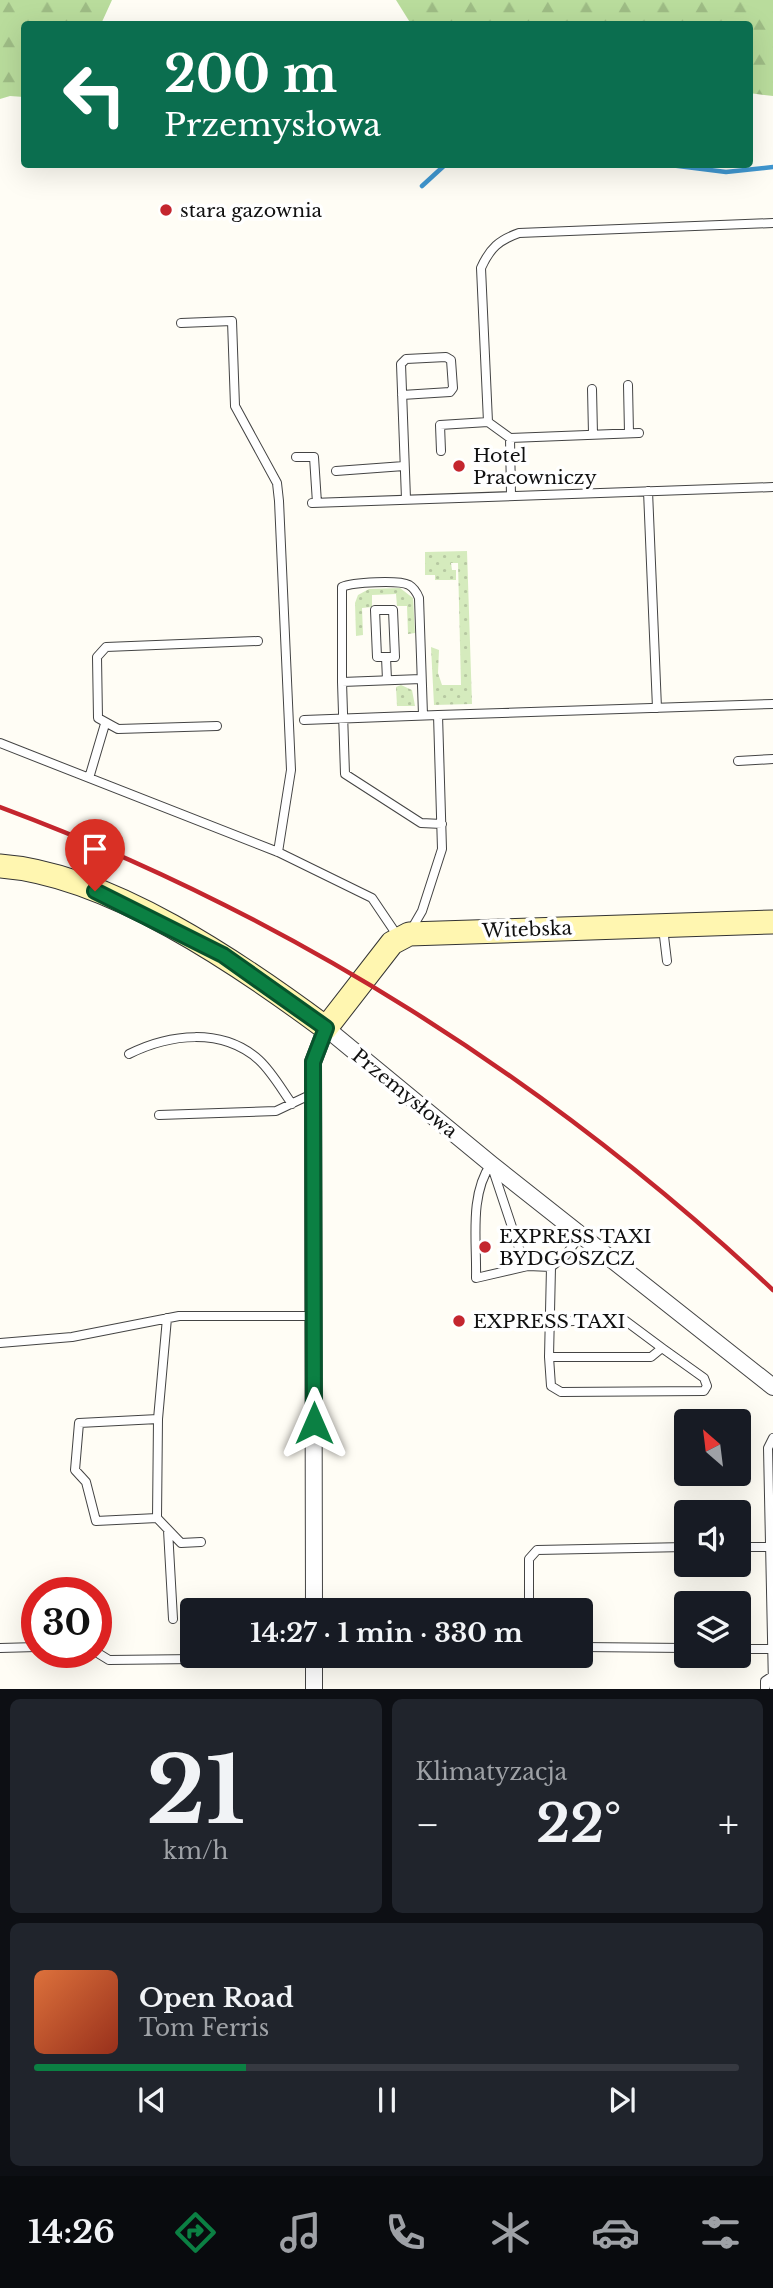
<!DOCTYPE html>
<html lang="pl">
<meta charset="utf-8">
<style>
:root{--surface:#171b24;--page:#20242c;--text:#f1f3f6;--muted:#9ea1a6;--line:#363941;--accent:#0b8043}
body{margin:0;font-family:"Libre Baskerville",serif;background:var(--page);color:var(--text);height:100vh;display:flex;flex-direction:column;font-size:26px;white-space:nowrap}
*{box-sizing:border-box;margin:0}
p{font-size:23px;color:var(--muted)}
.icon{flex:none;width:38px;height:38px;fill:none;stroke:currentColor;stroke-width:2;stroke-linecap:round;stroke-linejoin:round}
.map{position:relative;height:1689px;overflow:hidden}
.sheet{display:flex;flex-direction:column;gap:10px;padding:10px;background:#0d0f14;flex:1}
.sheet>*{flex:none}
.top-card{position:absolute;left:21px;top:21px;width:732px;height:147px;border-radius:7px;box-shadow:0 7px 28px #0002;background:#0b6e4f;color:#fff;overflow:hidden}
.needle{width:46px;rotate:332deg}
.controls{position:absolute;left:674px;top:1409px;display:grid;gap:14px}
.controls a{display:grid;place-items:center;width:77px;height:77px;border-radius:7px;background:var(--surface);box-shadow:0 7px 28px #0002;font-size:35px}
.speed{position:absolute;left:21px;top:1577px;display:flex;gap:14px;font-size:35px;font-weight:700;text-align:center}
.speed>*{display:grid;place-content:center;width:91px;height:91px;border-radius:50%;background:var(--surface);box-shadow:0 7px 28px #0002;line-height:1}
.speed .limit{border:10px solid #d22;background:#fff;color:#111}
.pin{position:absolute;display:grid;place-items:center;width:60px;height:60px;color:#fff;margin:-72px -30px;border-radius:50% 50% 50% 0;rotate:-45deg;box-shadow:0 0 7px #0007}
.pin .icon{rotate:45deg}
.me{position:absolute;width:77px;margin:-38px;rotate:0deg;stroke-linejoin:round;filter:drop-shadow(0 0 5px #0008)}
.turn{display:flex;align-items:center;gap:24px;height:147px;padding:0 28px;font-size:32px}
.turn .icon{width:91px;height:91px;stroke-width:2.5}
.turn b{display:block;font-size:49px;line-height:60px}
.big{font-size:52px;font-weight:700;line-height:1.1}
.sheet .widget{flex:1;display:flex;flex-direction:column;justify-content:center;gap:10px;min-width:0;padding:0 24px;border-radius:10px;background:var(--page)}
.sheet .dial{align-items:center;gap:0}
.dial b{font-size:91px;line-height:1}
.song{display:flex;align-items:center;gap:21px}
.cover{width:84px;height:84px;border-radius:10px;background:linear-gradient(135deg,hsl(20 70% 55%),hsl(10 70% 35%))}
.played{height:7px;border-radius:4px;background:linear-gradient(90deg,var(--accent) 30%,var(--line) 30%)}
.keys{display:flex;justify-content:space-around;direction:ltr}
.heat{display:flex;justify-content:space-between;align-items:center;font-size:38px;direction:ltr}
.sheet .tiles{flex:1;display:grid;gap:10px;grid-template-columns:1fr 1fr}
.widget:last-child{grid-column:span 2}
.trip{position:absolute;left:180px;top:1598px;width:413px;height:70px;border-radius:7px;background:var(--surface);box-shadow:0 7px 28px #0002;font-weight:700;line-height:70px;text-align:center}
.tab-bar{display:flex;height:112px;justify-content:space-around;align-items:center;background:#090b0e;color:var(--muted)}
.tab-bar .icon{width:49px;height:49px}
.tab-bar .active{color:var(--accent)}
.tab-bar b{font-size:32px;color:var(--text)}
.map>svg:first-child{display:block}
.grass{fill:url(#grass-dots)}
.forest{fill:url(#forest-firs)}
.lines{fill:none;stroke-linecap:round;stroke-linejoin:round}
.stream{stroke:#3f96cf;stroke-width:4.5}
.lane-casing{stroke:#444;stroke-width:10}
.street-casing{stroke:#444;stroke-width:18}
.secondary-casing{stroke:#333;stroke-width:25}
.lane{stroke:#fff;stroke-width:8}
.street{stroke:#fff;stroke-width:16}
.secondary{stroke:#fff6b0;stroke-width:23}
.rail{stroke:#c4262e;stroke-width:4.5}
.route-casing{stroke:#07532c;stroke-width:18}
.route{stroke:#0b8043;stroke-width:12}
.poi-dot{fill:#c4262e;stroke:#fff;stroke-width:2.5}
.labels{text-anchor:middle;stroke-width:7;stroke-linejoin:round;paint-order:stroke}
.poi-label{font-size:19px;fill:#111;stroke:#fff;text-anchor:start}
.street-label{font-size:19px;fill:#111;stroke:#fff}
</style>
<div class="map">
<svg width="773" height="1690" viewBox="0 0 773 1690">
<defs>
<pattern id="grass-dots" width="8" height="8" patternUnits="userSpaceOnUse" patternTransform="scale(1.75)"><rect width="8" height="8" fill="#d5ebbd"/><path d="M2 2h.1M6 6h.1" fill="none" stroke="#b6c8a1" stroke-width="1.8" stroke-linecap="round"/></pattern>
<pattern id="forest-firs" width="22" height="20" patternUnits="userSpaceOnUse" patternTransform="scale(1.75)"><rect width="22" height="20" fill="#b9dc9c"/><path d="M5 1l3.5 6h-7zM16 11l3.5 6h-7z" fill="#9ebc85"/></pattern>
</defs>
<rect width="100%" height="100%" fill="#fffdf5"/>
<path class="grass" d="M467,551L472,704L434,705L431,647L439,650L438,673L442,685H461L458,563H451L452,570H456V580H435V575H425V552Z
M400,588L413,598L415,633L408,634L407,606H397L396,594L372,595V607L362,608L363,635L356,636L355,603L358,595L369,589Z
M401,685L412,690L415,706H397L396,687Z"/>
<path class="forest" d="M0,0H112L101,24H24V97L10,96L0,99Z
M396,0H773V96L749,93V24H411Z"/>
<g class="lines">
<path class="stream" d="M662,164L726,172L773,167
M422,186L446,164"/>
<g class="lane-casing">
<path id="lane" d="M181,323L232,321L235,406L277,483L279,501L291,770L278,852
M628,385L629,433
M592,389L593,434
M402,395L450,392L453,388L451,360L446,357L406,359L401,364L406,499
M510,438L639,433
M441,451L440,425L488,422
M296,457H314L317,503
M336,471L404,466
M648,491L657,708
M511,495L510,438L488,422L481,268C490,248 499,240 519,233L773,223
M312,503L773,487
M375,610H393L395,657H377Z
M386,657L387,680
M421,679L342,682V587C353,582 399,580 409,585C414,588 417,593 419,598L423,715
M342,682L345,774L421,823L442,824
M304,720L438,715
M217,726L118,729L98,718L97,657L106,647L258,641
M0,743L278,852L372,898L399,938
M738,761L773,759
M89,778L105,724
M663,928L667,961
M411,930L422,911L442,849L438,715L773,704
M129,1054C169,1034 222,1027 259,1060C272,1072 282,1090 292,1104
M159,1115L276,1111L314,1093
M491,1164C469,1195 477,1241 476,1278L528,1266L551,1267L566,1255L581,1234
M493,1170L520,1251L528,1266
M550,1322L623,1319L662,1348L651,1357H549L551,1267
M0,1343L72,1337L179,1316H314
M549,1357L551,1386L561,1392L704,1391L707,1386L704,1378L662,1348
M158,1419L157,1518L96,1521L86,1482L75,1470L79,1423L158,1419L167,1318
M773,1438L768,1448L773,1686
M157,1518L181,1543L201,1542
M168,1530L173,1619
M738,1547H769
M529,1610V1559L537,1550L686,1547
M581,1647L686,1648
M0,1648L37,1647
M738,1649H771
M96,1652L109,1660L196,1659
M765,1690V1681L771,1677"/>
</g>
<g class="street-casing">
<path id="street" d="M314,1610L313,1062L326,1028L491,1164L773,1387
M314,1656V1690"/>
</g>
<g class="secondary-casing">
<path id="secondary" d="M0,866C109,874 240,964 326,1028L392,943L409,934L773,922"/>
</g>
<use href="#lane" class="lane"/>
<use href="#street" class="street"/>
<use href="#secondary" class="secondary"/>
<path class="rail" d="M0,807C288,914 549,1080 773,1290"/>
</g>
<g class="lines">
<g class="route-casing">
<path id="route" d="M95,891L223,955L326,1028L313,1062L314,1423"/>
</g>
<use href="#route" class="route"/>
</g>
<g class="poi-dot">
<circle cx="166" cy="210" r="7"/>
<circle cx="459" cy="466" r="7"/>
<circle cx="485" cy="1247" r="7"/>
<circle cx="459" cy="1321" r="7"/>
</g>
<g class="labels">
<g class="poi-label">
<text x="180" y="217">stara gazownia</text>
<text x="473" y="462">Hotel<tspan x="473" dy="22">Pracowniczy</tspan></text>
<text x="499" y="1243">EXPRESS TAXI<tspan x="499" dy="22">BYDGOSZCZ</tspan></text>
<text x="473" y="1328">EXPRESS TAXI</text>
</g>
<g class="street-label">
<text transform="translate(527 929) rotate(-2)" y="7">Witebska</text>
<text transform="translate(405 1093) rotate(39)" y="7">Przemysłowa</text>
</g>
</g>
</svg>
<div class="controls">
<a><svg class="needle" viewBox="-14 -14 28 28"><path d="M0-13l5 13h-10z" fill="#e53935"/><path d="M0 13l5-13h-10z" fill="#9ea1a6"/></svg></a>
<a><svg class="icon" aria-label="sound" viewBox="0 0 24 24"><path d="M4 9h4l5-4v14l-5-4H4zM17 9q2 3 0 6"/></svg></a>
<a><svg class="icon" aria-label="layers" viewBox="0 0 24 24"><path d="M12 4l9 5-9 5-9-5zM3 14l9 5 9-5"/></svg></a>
</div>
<div class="speed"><div class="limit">30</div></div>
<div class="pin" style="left:95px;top:891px;background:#d93025"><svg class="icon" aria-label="arrive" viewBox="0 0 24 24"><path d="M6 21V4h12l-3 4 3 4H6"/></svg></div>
<svg class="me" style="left:314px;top:1423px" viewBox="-20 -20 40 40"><path d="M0-17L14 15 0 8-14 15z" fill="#0b8043" stroke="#fff" stroke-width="4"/></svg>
<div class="trip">14:27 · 1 min · 330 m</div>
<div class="top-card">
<div class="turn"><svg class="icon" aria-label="left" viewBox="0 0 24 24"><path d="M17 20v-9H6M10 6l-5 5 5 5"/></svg><div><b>200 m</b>Przemysłowa</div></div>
</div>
</div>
<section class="sheet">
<div class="tiles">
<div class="widget dial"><b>21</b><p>km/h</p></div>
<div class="widget"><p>Klimatyzacja</p>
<div class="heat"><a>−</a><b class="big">22°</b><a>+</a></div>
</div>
<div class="widget">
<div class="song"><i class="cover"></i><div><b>Open Road</b><p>Tom Ferris</p></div></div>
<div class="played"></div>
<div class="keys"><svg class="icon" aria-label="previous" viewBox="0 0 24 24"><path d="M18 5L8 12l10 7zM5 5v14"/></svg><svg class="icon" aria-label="pause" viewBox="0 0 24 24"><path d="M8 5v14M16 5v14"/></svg><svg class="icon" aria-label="next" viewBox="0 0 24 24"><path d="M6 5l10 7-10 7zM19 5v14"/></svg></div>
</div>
</div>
</section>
<nav class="tab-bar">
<b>14:26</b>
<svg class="icon active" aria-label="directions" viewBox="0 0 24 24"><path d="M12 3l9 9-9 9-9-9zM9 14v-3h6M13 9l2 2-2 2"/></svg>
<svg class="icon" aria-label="music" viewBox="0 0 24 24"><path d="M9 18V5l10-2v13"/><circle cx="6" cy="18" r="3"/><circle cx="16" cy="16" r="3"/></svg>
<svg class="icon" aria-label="phone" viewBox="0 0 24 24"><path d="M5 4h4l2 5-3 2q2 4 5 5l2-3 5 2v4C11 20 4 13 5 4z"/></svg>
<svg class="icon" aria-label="climate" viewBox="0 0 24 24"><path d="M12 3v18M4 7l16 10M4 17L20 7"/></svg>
<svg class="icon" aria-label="car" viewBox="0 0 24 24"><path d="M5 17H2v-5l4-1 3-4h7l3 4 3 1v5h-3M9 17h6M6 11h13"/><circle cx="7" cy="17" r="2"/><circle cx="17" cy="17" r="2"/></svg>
<svg class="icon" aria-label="filters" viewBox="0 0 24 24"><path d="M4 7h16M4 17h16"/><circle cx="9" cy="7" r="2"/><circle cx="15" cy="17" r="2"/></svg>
</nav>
